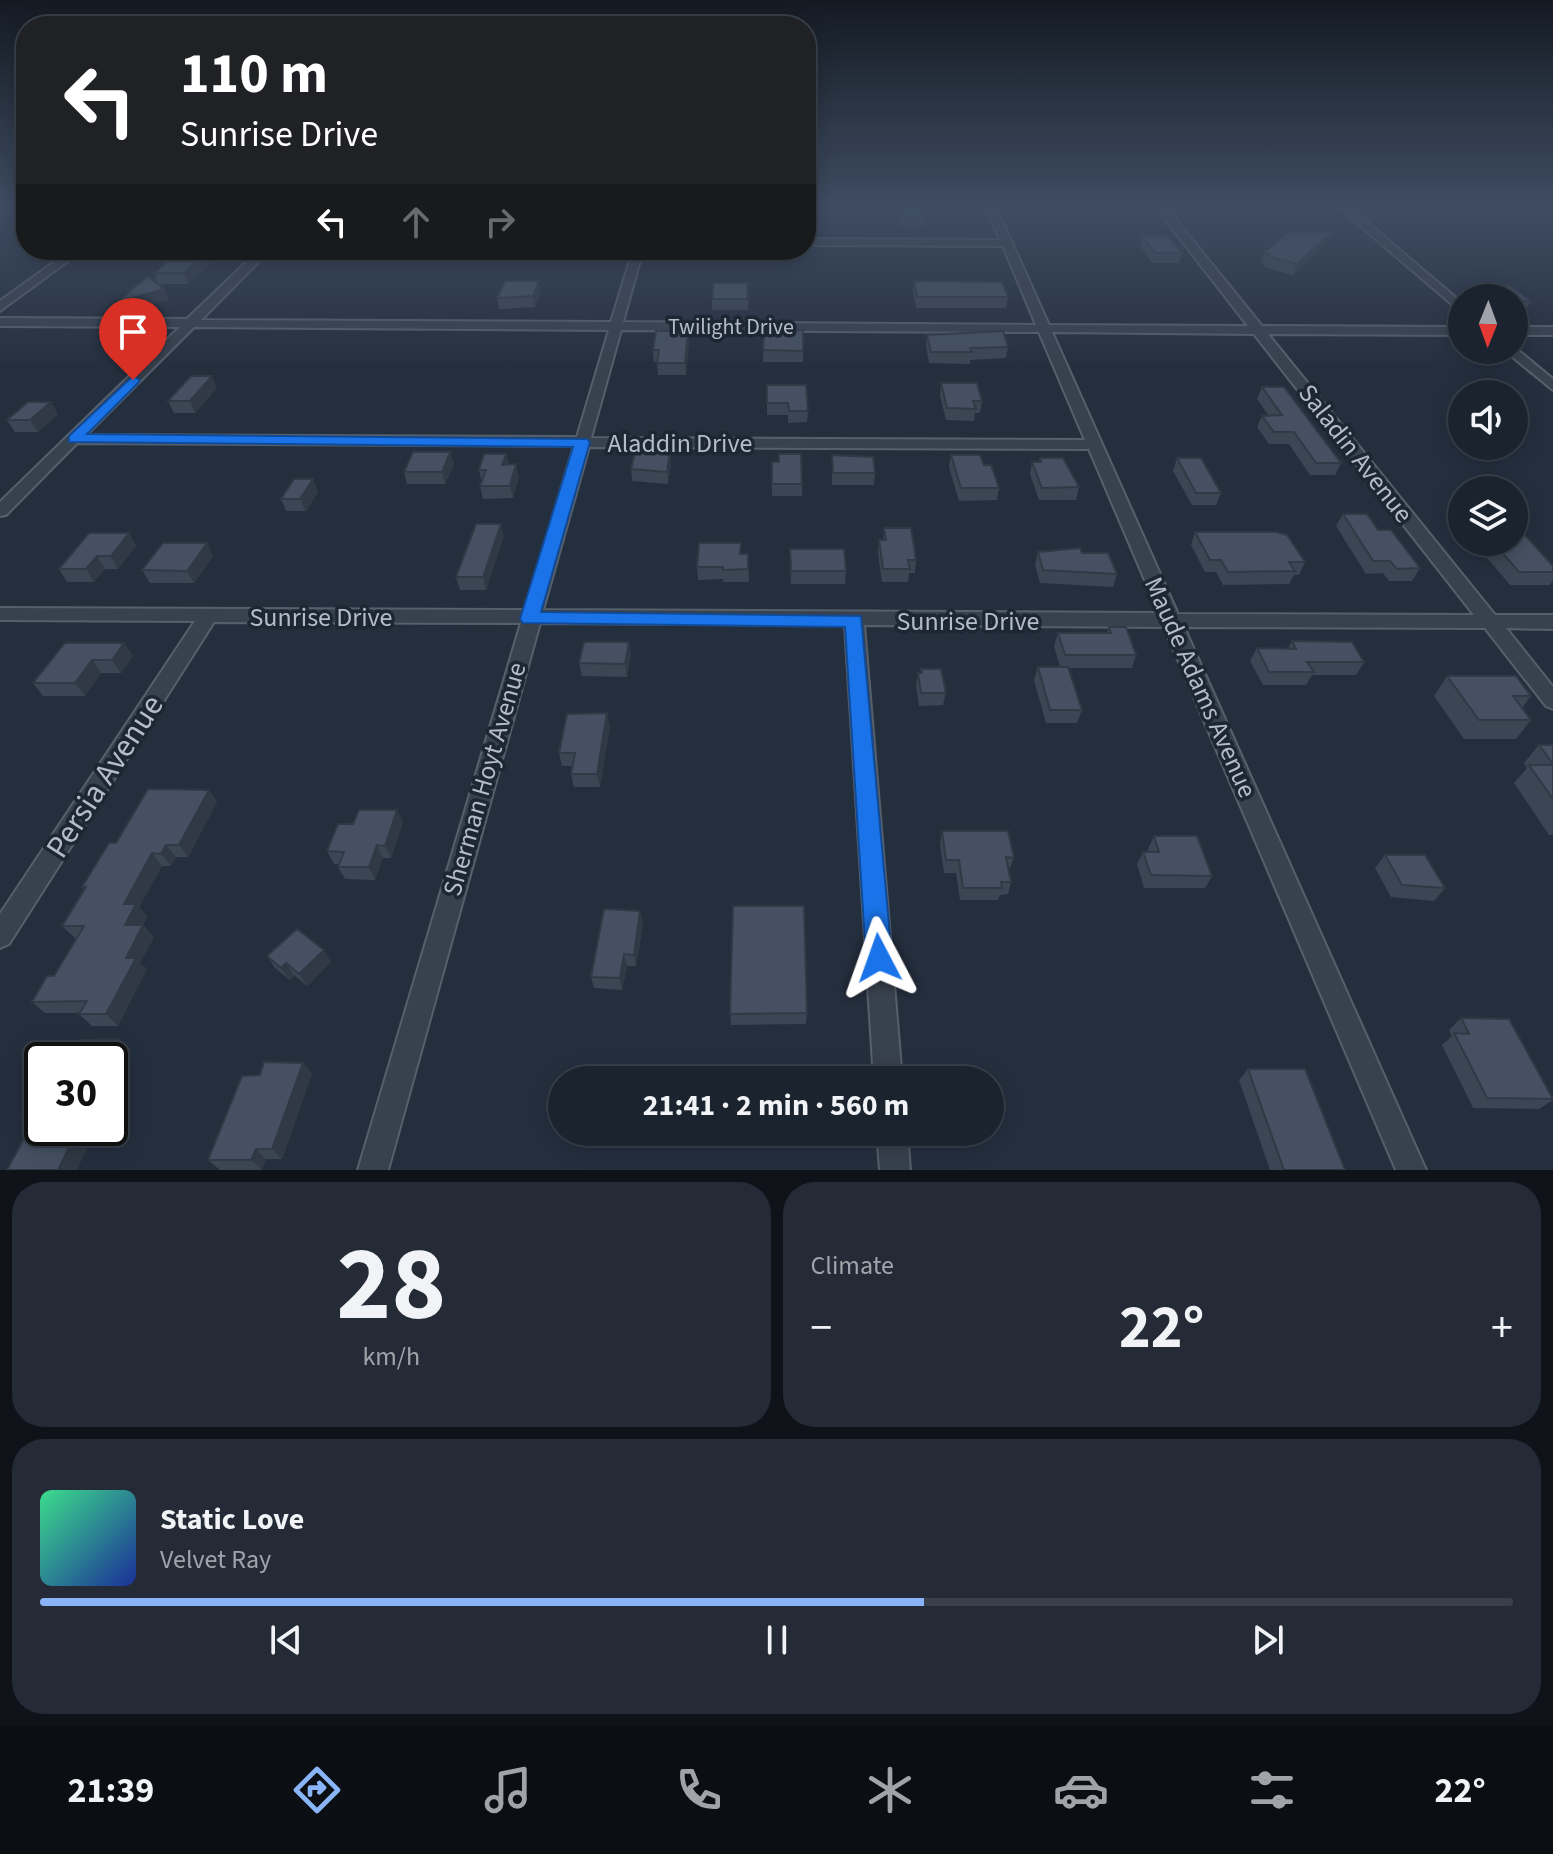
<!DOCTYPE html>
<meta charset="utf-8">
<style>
:root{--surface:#1b232e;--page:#242b36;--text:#f1f3f6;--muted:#a0a4aa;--line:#39404a;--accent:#8ab4f8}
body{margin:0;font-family:"Source Sans 3",sans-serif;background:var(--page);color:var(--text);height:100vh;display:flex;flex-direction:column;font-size:30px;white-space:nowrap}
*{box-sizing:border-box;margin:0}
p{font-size:26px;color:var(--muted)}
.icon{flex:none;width:44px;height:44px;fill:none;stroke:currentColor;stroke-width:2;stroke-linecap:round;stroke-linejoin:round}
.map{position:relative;height:1170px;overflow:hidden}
.details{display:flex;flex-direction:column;gap:12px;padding:12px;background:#0f1319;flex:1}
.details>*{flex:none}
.hud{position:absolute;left:16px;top:16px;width:800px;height:244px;border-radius:32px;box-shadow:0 4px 20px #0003,0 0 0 2px var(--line);background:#202124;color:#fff;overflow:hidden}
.needle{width:52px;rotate:181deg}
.buttons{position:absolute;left:1448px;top:284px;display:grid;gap:16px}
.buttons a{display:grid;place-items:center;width:80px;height:80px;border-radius:50%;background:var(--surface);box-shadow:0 4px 20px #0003,0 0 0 2px var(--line);font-size:40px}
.speed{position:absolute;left:24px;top:1042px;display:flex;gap:16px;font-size:40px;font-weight:700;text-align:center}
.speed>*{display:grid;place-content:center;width:104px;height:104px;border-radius:50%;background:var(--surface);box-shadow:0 4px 20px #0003,0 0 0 2px var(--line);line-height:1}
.speed .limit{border:4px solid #111;border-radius:12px;background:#fff;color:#111}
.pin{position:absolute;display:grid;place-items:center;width:68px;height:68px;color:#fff;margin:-82px -34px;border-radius:50% 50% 50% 0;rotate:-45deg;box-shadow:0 0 8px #0007}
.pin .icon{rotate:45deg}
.me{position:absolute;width:88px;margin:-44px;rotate:356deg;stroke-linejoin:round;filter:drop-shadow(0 0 6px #0008)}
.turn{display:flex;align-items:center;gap:28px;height:168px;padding:0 32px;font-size:36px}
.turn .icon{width:104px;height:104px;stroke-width:2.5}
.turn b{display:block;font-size:56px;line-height:68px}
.lanes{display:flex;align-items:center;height:76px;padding:0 32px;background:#0003;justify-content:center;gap:40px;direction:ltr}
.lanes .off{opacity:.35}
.big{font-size:60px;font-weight:700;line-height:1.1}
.details .tile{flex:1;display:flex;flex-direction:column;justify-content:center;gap:12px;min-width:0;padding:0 28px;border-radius:32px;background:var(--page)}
.details .dial{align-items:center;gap:0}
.dial b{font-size:104px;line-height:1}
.song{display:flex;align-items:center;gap:24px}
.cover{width:96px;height:96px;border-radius:12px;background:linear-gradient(135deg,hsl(150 70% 55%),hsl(230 70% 35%))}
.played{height:8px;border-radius:4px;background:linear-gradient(90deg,var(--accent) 60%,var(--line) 60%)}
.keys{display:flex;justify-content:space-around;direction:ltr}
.heat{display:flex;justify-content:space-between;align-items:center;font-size:44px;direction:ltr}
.details .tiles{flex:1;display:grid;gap:12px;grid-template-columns:1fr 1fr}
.tile:last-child{grid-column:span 2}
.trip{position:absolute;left:548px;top:1066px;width:456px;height:80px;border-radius:40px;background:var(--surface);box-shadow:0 4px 20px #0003,0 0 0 2px var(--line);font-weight:700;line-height:80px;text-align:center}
.menu{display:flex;height:128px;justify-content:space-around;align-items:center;background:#0b0e12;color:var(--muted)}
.menu .icon{width:56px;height:56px}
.menu .on{color:var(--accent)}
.menu b{font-size:36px;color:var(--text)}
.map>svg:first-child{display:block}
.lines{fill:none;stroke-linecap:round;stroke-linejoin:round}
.minor-casing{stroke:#565f6c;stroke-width:4}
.minor{fill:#38414e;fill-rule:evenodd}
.wall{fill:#3b4654}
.shaded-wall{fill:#303945}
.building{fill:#455162;stroke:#303945;stroke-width:2}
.route{fill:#1a73e8;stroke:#114b97;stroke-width:2}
.labels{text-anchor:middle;stroke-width:7;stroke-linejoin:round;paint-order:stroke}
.far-street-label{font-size:22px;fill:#b4bcc9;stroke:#1d2633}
.street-label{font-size:26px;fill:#b4bcc9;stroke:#1d2633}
.near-street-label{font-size:32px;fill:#b4bcc9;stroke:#1d2633}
</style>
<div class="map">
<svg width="1553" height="1170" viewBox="0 0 1553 1170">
<rect width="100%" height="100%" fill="#242f3e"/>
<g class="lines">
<g class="minor-casing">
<path id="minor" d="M985,205H995L1049,325L1248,326L1154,205H1164L1262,326L1462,327V335L1268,334L1495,615H1553V629L1506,628L1553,687V709L1546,706L1485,628L1184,627L1426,1170H1396L1164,627L864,625L902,1080H874L845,625L540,623L388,1170H358L521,623L214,622L9,944L0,948V914L195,621L0,620V608L525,610L574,446L77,443L6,515L0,516V502L180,327L0,326V318L187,319L259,250H270L201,320L611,322L633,250H643L623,322L1036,325L1003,246L806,245V239L1000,240ZM194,327L609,330L577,437L86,435ZM621,330L1039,332L1085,440L591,438ZM1052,332L1254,334L1474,615L1178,614ZM589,447L1089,449L1159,613L543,610Z
M1336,205H1347L1462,303V313Z
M71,250H83L0,311V301Z
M1514,327H1553V335H1514Z
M1514,347L1553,379V390L1504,350H1514Z
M877,1132H907L910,1170H880Z"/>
</g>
<use href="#minor" class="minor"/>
</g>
<path class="wall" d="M897,205H920L923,216L922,226H902Z
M1023,205H1046L1045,211H1026Z
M1142,236L1182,253L1179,263H1152L1140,246Z
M1328,242L1293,275L1264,267L1265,264L1261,263L1264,253Z
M181,250H225L188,284H158L154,273Z
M914,281L1008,297L1006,308H916L913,292Z
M1484,285L1531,301L1524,312H1514V298H1481L1478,296Z
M541,291L535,307L499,309L497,298Z
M749,293L748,310H712V299Z
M803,330V362H763L764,333Z
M688,331L689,342L686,375H658L657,362H654L653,350Z
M927,335L1008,347L1006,358L970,360V364L929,363L926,346Z
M941,383L982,401L980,413H975L974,421L946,420L940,395Z
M767,385L808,411L807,422L788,423V415H767Z
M1262,387L1341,463L1335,475H1310L1289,444H1269L1257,427L1262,416H1269L1257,399Z
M217,388L195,413H174L168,401Z
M58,414L38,432H15L7,420Z
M450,452L454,464L445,484H407L404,472Z
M506,454L509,465L519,477L513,498L483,499L480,486L482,482L479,470Z
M832,455L875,473L874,485H832Z
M951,455L984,465L999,488L997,500L959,501L949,467Z
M1040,458L1079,487L1076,500H1039L1030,474L1032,462H1039Z
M1177,458L1221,493L1216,505H1192L1173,471Z
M772,462L802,484V496H772Z
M671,464L668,484L632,481L631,469Z
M318,492L306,511H286L281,499Z
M1343,514L1378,530L1420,568L1412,581H1389L1383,573L1366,574L1336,526Z
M884,528L916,560L915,573H909L908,582H882L878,553L879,540H883Z
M1195,532L1305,562L1299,575H1294L1289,584L1223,585L1216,572H1205L1191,545Z
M129,533L136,546L118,569H105L94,582H67L59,569Z
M504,536L486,590H460L456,577Z
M1480,542H1514L1553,566V580L1550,585H1510L1477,546Z
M207,543L213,556L194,583H150L142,570Z
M790,549L846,571L845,584H791Z
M1038,552L1082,553L1117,574L1113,587L1040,583L1035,565Z
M741,554H748L749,582H723V579L698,580L697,567Z
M1109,627L1136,655L1132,668H1068L1082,710L1077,723H1046L1034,680L1038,667H1060L1054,646L1058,633H1107Z
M1292,641L1364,662L1356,675H1312L1306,685H1263L1250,661L1257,648L1288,649Z
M629,642L631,655L627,677L582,676L579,663Z
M124,643L133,656L121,673H101L85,696H43L33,683Z
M921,669L946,693L943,705L919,706L916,686L918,673H921Z
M1447,676L1531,696L1522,708L1531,720L1516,739H1464L1434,696Z
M610,726L600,787H574L571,774L572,766H562L559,753Z
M1539,745H1553V835H1549L1514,783L1527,768L1524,763Z
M209,790L217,802L188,857H176L171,866H162L139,907L147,916L143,925L154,937L140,963L147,969L118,1026H92L79,1014L80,1013H45L32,1002L54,976L77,938H75L62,926L84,889L82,887Z
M403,822L391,858H383L375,880L345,879L338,867L339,864H334L327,851L353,824Z
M942,831L1014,858L1009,870L1011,882L1008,894L1000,895L998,900H960L956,873H944L940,844Z
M1154,836L1212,876L1205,888H1144L1137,864L1143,852H1149L1148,849Z
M1385,855L1445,888L1434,901L1391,897L1375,868Z
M643,923L636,966H627L622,990L594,988L591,977Z
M267,956L331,962L307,986L294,975L290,980L275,968Z
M807,1013L806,1024L731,1025L730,1014Z
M1461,1018L1553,1097V1100L1539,1109L1473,1108L1442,1045L1452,1036L1449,1030Z
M303,1063L312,1074L282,1159H266L262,1170H220L208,1160Z
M1248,1069L1345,1170H1270L1239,1080Z
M35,1093L77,1170L32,1125L22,1118Z"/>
<path class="shaded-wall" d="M818,217V227L806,229V219Z
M1332,232L1328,242L1293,275L1297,264Z
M209,250H225L188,284L184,273Z
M539,281L541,291L535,307L533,296Z
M164,289L169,300L121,314L116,303Z
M688,331L689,342L686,375L685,363Z
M212,376L217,388L195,413L190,401Z
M51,402L58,414L38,432L30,420Z
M450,452L454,464L445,484L442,472Z
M670,452L671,464L668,484L667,472Z
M506,454L509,466L502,465Z
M516,464L519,477L513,498L510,486Z
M313,479L318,492L306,511L300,499Z
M501,524L504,536L486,590L483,577Z
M129,533L136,546L118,569L111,556Z
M207,543L213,556L194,583L187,571Z
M97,556L105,569L94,582L86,569Z
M629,642L631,655L627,677L625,664Z
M124,643L133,656L121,673L112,660Z
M92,660L101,673L85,696L75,683Z
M607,713L610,726L600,787L597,774Z
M209,790L217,802L188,857L179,845Z
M397,810L403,822L391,858L385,846Z
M166,845L176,857L171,866L161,854Z
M377,845L383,858L375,880L369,867Z
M152,853L162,866L139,907L147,916L136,937L125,925L124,904Z
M640,911L643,923L636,966L634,955Z
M143,925L154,937L140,963L147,969L118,1026L106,1014L126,958Z
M324,950L331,962L307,986L299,974Z
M624,954L627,966L622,990L620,978Z
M286,963L294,975L290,980L281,968Z
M119,1039L132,1050L110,1098V1060Z
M303,1063L312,1074L282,1159L272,1149Z
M78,1128H96L77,1170H58Z
M256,1149L266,1159L262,1170L251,1160Z"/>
<path class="building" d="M806,205H816L818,217L806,219Z
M900,205H920L923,216H903Z
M1288,232H1332L1297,264L1268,256L1270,254L1264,253Z
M1142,236H1168L1182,253H1155Z
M181,250H209L184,273H154Z
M148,276L164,289L116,303Z
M505,281H539L533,296L497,298Z
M914,281L1002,282L1008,297H917Z
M714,283H748L747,299H712Z
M1484,285H1509L1531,301H1514V298H1501Z
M803,330V351L763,350L764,333Z
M656,331H688L685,363H657L659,350H653Z
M1003,331L1008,347L970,348L972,352H931L927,335Z
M191,376H212L190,401H168Z
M941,383H977L982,401H973L976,409L947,408Z
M767,385H806L808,411H789L788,403H767Z
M1262,387H1284L1341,463H1316L1294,432H1274L1262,416L1282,415Z
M28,402H51L30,420H7Z
M413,452H450L442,472H404Z
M635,452H670L667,472L631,469Z
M484,454H506L502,465L516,464L510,486H480L486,470H479Z
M779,454H801L802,484H772V462H779Z
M832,455L873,457L875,473H833Z
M951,455H980L984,465H991L999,488H961Z
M1040,458H1063L1079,487L1042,488L1032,462H1041Z
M1177,458H1201L1221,493H1196Z
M294,479H313L300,499H281Z
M1343,514H1367L1378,530H1391L1420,568L1397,569L1390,561H1373Z
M476,524H501L483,577H456Z
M884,528H911L916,560H908L910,569H883L879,540H886Z
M1195,532H1276L1287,535L1305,562H1289L1295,571L1228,572L1221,560H1210Z
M89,533H129L111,556H97L86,569H59Z
M1514,534H1524L1553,566V572H1519L1493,542H1514Z
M163,543H207L187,571L142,570Z
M699,543H741L740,554H748V569L723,570V567H697Z
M1080,548L1082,553H1108L1117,574L1043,570L1038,552Z
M790,549H844L846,571H791Z
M1109,627H1126L1136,655H1065L1058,633H1111Z
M1292,641L1352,642L1364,662H1307L1314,672H1269L1257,648L1296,649Z
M584,642H629L625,664L579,663Z
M65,643H124L112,660H92L75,683H33Z
M1038,667H1068L1082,710H1050Z
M921,669H941L946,693H921L918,673H922Z
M1447,676H1516L1531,696H1513L1531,720H1479Z
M607,713L597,774H571L575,753H559L567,714Z
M1539,745H1553V764Z
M1529,765H1553V799Z
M148,789L209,790L179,845H166L161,854L152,853L124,904H136L125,925H143L126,958H136L106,1014H79L87,1001L32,1002L47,976H54L84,926H62L86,887H82L109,843H116Z
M359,810H397L385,846L377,845L369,867H338L344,852L327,851L338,824H353Z
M942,831H1008L1014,858L1006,857L1011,882H1001L1002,888H963L959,860H946Z
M1154,836H1197L1212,876L1151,875L1143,852H1159Z
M1385,855H1425L1445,888L1402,885Z
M733,906H804L807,1013L730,1014Z
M604,909L640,911L634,955L624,954L620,978L591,977Z
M297,929L324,950L299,974L286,963L281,968L267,956Z
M1461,1018L1509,1019L1553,1099L1487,1098L1454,1033L1469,1034Z
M119,1039L110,1060H70L80,1040Z
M264,1062L303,1063L272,1149H256L251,1160H208L242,1076L260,1075Z
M1248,1069H1305L1345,1170H1284Z
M42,1090V1128H78L58,1170H7L35,1118H22L35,1093L40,1094Z"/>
<linearGradient id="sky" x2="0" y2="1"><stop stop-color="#141a22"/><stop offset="0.56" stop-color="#3f4d63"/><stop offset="1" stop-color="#3f4d63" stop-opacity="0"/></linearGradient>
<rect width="1553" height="369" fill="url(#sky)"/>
<path class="route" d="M133,376L140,380L138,383L87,434L587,439L590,442L541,612L861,616L892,958L888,967L879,970L870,967L866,958L845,627L523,623L520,619L573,447L69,442V436Z"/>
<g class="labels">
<g class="far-street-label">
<text x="731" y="334">Twilight Drive</text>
</g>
<g class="street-label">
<text x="680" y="452">Aladdin Drive</text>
<text transform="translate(1356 453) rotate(52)" y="9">Saladin Avenue</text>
<text x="321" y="626">Sunrise Drive</text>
<text x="968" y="630">Sunrise Drive</text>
<text transform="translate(1201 687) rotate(66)" y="9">Maude Adams Avenue</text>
<text transform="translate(484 779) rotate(-74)" y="9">Sherman Hoyt Avenue</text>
</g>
<g class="near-street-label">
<text transform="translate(104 776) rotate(-57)" y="11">Persia Avenue</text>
</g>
</g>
</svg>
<div class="buttons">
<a><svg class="needle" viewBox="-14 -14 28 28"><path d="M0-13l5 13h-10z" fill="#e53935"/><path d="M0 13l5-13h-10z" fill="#a0a4aa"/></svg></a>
<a><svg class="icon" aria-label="sound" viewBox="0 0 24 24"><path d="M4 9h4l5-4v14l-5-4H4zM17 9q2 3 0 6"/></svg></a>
<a><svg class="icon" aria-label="layers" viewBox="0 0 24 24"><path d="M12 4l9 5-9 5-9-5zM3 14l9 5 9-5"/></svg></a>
</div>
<div class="speed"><div class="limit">30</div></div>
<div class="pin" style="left:133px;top:380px;background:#d93025"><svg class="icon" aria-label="arrive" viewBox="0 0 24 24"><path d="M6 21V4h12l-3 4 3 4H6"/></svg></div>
<svg class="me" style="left:879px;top:958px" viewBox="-20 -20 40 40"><path d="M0-17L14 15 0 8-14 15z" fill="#1a73e8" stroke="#fff" stroke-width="4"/></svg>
<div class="trip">21:41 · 2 min · 560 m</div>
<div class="hud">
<div class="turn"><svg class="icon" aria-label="left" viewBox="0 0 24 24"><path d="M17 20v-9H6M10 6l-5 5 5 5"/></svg><div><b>110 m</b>Sunrise Drive</div></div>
<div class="lanes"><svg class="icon" aria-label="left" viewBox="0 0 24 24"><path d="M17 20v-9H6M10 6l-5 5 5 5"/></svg><svg class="icon off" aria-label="ahead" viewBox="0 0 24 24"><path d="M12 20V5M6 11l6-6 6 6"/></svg><svg class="icon off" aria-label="right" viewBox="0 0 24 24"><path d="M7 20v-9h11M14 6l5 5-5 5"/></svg></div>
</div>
</div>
<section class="details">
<div class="tiles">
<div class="tile dial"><b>28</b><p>km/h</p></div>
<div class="tile"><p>Climate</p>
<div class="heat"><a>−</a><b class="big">22°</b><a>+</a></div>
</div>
<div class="tile">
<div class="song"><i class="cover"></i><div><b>Static Love</b><p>Velvet Ray</p></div></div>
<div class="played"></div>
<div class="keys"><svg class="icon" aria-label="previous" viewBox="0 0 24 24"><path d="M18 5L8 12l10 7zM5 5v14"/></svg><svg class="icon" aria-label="pause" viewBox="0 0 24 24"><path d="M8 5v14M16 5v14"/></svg><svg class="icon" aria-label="next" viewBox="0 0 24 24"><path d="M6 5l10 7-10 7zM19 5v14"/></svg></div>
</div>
</div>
</section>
<nav class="menu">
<b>21:39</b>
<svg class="icon on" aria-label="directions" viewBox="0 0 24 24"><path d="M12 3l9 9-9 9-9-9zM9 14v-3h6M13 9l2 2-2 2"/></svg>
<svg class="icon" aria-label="music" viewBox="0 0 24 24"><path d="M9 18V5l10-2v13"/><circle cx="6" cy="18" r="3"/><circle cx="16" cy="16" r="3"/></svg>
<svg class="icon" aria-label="phone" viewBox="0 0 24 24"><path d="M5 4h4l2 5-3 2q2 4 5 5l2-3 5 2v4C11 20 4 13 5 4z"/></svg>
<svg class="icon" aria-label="climate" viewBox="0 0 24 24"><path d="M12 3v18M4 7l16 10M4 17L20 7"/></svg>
<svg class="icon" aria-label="car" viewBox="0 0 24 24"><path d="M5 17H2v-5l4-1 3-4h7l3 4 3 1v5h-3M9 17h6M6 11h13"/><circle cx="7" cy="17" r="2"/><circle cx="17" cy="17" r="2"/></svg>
<svg class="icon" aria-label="filters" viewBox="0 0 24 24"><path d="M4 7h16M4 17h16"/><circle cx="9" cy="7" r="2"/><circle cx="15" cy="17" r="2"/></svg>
<b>22°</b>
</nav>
